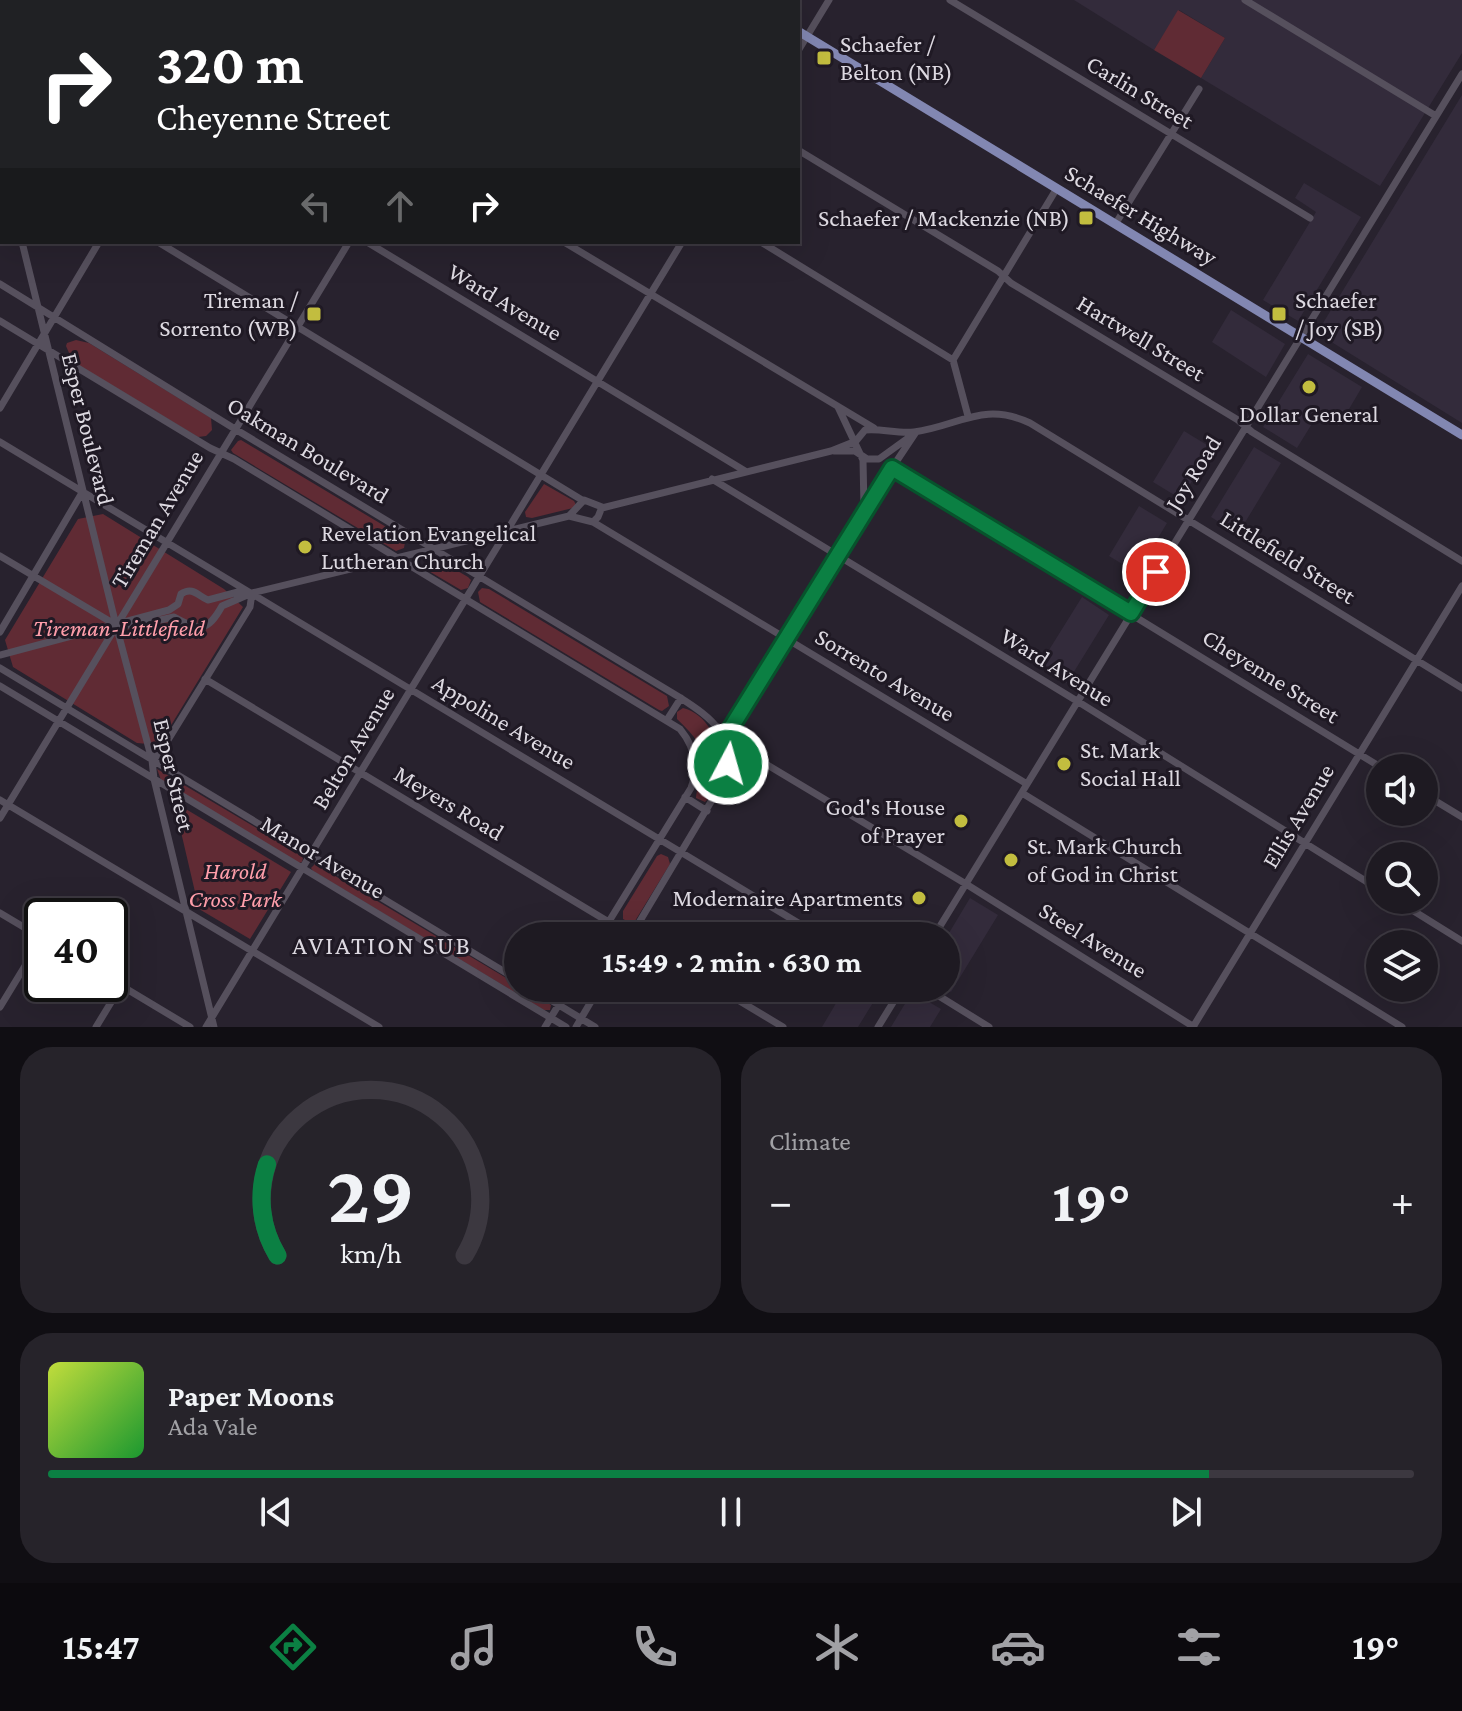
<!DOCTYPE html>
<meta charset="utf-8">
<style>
:root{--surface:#1e1a22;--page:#26232a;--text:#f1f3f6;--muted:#a1a1a5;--line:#3c3840;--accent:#0b8043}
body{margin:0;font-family:"Crimson Pro",serif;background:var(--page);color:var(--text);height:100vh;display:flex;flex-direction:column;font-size:30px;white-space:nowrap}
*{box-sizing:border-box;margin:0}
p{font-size:26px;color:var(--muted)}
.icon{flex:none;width:44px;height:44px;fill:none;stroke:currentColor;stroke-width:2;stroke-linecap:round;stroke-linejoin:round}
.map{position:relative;height:1027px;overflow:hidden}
.sheet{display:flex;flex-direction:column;gap:20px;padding:20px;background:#100e13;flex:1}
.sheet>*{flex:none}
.top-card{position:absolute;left:0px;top:0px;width:800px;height:244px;box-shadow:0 8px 32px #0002,0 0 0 2px var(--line);background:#202124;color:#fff;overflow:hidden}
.fabs{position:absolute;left:1366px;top:754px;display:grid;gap:16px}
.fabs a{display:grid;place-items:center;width:72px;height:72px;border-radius:50%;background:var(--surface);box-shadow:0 8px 32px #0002,0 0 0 2px var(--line);font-size:40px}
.speed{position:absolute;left:24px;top:898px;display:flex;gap:16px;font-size:40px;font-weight:700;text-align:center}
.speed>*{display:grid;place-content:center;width:104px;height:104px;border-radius:50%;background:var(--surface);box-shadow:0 8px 32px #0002,0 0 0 2px var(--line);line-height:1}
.speed .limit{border:4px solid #111;border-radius:12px;background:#fff;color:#111}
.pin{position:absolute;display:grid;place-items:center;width:68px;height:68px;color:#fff;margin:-34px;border:4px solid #fff;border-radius:50%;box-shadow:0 2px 8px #0007}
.me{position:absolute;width:88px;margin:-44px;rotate:6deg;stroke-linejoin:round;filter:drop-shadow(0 0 6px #0008)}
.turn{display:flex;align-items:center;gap:28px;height:168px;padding:0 24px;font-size:36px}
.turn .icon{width:104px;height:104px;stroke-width:2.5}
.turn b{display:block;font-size:56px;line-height:68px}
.lanes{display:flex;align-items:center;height:76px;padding:0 24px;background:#0003;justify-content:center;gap:40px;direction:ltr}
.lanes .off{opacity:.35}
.big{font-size:60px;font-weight:700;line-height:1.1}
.sheet .widget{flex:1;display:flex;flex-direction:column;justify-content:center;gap:12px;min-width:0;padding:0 28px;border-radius:32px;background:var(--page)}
.sheet .dial{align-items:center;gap:0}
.dial svg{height:208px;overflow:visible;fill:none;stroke:var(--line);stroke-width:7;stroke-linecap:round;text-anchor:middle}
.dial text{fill:var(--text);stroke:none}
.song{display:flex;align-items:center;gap:24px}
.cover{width:96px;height:96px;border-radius:12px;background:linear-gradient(135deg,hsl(70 70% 55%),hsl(130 70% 35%))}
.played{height:8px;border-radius:4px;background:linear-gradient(90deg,var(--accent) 85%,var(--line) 85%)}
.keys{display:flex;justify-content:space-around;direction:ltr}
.heat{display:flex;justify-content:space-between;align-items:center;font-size:44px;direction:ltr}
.sheet .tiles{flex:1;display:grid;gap:20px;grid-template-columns:1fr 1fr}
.widget:last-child{grid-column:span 2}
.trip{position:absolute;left:504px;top:922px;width:456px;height:80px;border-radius:40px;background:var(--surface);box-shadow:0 8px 32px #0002,0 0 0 2px var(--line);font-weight:700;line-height:80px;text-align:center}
.menu{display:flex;height:128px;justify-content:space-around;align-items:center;background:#0c0a0e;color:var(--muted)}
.menu .icon{width:56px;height:56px}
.menu .active{color:var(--accent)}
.menu b{font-size:36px;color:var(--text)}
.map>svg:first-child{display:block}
.built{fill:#332b3b}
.green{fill:#602b34}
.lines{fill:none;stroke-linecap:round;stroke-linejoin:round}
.minor{stroke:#56505d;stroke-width:7}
.major{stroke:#8287b2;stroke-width:9}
.route-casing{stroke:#07532c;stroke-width:20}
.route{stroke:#0b8043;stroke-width:14}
.poi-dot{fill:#c2bd3f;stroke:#1f1924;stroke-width:3}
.labels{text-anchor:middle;stroke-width:6;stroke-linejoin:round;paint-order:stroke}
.poi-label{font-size:24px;fill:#ddd9e1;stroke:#1f1924;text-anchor:start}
.street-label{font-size:24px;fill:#ddd9e1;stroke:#1f1924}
.park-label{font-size:24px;font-style:italic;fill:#ff9eaa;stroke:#1f1924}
.neighbourhood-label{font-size:26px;letter-spacing:2px;fill:#ddd9e1;stroke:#1f1924}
</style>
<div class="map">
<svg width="1462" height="1027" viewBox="0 0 1462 1027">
<rect width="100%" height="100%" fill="#28222e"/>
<path class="built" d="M1074,0H1462V53L1380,186L1201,78L1225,38L1179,10L1154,50Z
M1462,95V423L1317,333Z
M1304,183L1361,217L1298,321L1263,300L1316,212L1295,198Z
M1231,310L1285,344L1266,377L1212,342Z
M1308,354L1362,387L1339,426L1318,414L1297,448L1263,427Z
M1184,431L1212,448L1181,499L1153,482Z
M1254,447L1281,463L1238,534L1211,517Z
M1139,506L1167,523L1137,573L1109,556Z
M1082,597L1109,615L1067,683L1039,666Z
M970,898L998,915L951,992L944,988H946V938Z
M845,988H882L858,1027H822Z
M912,992L941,1009L930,1027H891Z"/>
<path class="green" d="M1178,10L1225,38L1201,78L1154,50Z
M76,340L89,343L211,418L212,430L206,436L198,437L73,362L66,346L67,343Z
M241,440L403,537L405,542L404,548L396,551L233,453L231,450L238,441Z
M544,484L574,501L576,505L573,508L532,518L526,517L525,512Z
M103,514L224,589L243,607L159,745L137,743L13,667L5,640L78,519Z
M432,556L468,577L471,580L468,588L461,590L427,570L425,561Z
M482,588L489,589L667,696L669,706L662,711L659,710L480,602L478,592Z
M683,708C720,717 732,777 705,802L696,798C696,789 701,783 703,774C709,749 693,735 677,719V712Z
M157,769L292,849L303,858L302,862L299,863L161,780Z
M174,802L291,872L250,939L199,909Z
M661,854L668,857L670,864L635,921L629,922L623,919V911L657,856Z
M315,864L518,985V988H523L551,1005L550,1010H544L313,871L311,868Z"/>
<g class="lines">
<path class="minor" d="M164,0L167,2
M361,0L364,2
M548,0L551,2
M950,0L1310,218
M1245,0L1436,116
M243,2L245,0
M495,2L497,0
M0,20L2,21
M798,51L829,0
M798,150L998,271L1011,283L1238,420L1252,432L1462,561
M0,155L2,163
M1116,223L1199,89
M22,242L116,625L152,760L154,779L214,1027
M158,242L582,500
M367,242L745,471
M564,242L874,428
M761,242L953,360
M0,284L235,429L679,697C712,718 738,737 724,780L631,936
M0,321L210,448L234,459L680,729C695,747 699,766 691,788L600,936
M838,407L863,460L864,508
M0,408L99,242
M968,416L953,360L1057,188
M916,432L864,510L724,739L966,884L1194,1027
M0,442L820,936
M834,451H855L867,459H879L908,438
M892,468L1382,768
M712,479L1077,701L1380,890
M584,500L602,507L598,517L593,522L569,516Z
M602,508L831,451L856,441L865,430C881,428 897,434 914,432C959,426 983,401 1030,423L1462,688
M593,522L1027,784
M0,556L116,625
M116,625H137L174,617C199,631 207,633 222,606L252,593L569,516
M0,632L83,491
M0,655L169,610L178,604L181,594C193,586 198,596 208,600L238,592L250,593
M0,668L518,980
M205,679L632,936
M0,686L566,1027
M667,720L681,698
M152,760L160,753L250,607L252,593
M1022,793L1402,1027
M1424,794L1462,817
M685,797L707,811
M0,800L379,1027
M0,818L349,242
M1396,900L1462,941
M0,913L42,938
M934,936L1462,74
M110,979L190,1027
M531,988L595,1027
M718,988L783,1027
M926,988L989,1027
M0,1007L42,938
M96,1027L121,986
M206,1027L682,242
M545,1027L569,988
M576,1027L599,988
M878,1027L902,988
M1193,1027L1462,586"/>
<path class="major" d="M746,0L749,2
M798,31L1462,435"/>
</g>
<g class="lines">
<g class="route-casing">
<path id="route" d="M728,764L724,739L892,468L1131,613L1156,572"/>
</g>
<use href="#route" class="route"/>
</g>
<g class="poi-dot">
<rect x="816" y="50" width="16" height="16" rx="4"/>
<rect x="1078" y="210" width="16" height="16" rx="4"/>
<rect x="306" y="306" width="16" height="16" rx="4"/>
<rect x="1271" y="306" width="16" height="16" rx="4"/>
<circle cx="1309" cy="387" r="8"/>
<circle cx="305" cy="547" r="8"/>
<circle cx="1064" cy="764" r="8"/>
<circle cx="961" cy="821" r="8"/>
<circle cx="1011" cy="860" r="8"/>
<circle cx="919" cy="898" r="8"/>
</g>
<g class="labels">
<g class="poi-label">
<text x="840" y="52">Schaefer /<tspan x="840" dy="28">Belton (NB)</tspan></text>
<text x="1070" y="226" text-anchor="end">Schaefer / Mackenzie (NB)</text>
<text x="298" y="308" text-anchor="end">Tireman /<tspan x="298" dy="28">Sorrento (WB)</tspan></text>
<text x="1295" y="308">Schaefer<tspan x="1295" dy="28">/ Joy (SB)</tspan></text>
<text x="1309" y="422" text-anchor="middle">Dollar General</text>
<text x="321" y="541">Revelation Evangelical<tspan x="321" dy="28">Lutheran Church</tspan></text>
<text x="1080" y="758">St. Mark<tspan x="1080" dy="28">Social Hall</tspan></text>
<text x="945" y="815" text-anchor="end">God's House<tspan x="945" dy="28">of Prayer</tspan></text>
<text x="1027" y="854">St. Mark Church<tspan x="1027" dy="28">of God in Christ</tspan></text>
<text x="903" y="906" text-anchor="end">Modernaire Apartments</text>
</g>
<g class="street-label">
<text transform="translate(1140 92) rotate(31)" y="8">Carlin Street</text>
<text transform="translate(1141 215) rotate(31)" y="8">Schaefer Highway</text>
<text transform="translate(505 302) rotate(31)" y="8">Ward Avenue</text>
<text transform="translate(1141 338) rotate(31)" y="8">Hartwell Street</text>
<text transform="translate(88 429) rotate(76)" y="8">Esper Boulevard</text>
<text transform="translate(308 450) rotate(31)" y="8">Oakman Boulevard</text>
<text transform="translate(1193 473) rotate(-58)" y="8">Joy Road</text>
<text transform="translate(157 519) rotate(-59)" y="8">Tireman Avenue</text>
<text transform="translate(1288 557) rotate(32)" y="8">Littlefield Street</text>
<text transform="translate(1057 667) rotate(32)" y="8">Ward Avenue</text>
<text transform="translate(885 675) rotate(31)" y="8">Sorrento Avenue</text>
<text transform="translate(1271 676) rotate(32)" y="8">Cheyenne Street</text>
<text transform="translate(504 722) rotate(31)" y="8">Appoline Avenue</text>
<text transform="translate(353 748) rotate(-59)" y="8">Belton Avenue</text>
<text transform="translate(174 775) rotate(77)" y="8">Esper Street</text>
<text transform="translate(449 803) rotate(31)" y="8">Meyers Road</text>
<text transform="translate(1298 816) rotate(-59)" y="8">Ellis Avenue</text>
<text transform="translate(323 857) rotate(31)" y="8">Manor Avenue</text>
<text transform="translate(1093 940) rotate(32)" y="8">Steel Avenue</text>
</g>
<g class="park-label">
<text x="119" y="636">Tireman-Littlefield</text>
<text x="235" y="879">Harold<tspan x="235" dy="28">Cross Park</tspan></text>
</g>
<g class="neighbourhood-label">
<text x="382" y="954">AVIATION SUB</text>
</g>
</g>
</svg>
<div class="fabs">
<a><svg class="icon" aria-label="sound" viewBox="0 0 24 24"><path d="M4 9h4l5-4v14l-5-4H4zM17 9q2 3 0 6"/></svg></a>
<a><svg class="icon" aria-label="search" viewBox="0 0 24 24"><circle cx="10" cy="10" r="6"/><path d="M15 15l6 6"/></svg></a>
<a><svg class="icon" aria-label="layers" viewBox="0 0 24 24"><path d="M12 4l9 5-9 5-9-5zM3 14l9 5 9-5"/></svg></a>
</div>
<div class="speed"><div class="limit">40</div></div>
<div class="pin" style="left:1156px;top:572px;background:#d93025"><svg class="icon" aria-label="arrive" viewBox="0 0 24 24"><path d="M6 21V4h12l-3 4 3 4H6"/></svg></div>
<svg class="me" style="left:728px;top:764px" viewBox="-20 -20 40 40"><circle r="17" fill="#0b8043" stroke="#fff" stroke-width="3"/><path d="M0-11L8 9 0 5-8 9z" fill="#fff"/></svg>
<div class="trip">15:49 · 2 min · 630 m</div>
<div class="top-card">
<div class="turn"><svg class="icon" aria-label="right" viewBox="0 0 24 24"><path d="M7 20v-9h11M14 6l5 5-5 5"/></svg><div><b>320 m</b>Cheyenne Street</div></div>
<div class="lanes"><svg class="icon off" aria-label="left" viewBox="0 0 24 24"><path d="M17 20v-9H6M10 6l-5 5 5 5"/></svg><svg class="icon off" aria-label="ahead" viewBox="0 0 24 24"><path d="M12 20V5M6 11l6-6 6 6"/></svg><svg class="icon" aria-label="right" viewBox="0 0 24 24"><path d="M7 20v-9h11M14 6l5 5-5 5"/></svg></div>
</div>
</div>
<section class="sheet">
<div class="tiles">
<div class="widget dial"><svg viewBox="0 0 100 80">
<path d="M14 69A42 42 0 1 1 86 69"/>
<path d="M14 69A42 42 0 0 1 10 34" stroke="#0b8043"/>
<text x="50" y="56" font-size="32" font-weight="700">29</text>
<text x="50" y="72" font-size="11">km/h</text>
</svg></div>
<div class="widget"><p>Climate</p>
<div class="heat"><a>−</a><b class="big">19°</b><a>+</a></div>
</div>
<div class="widget">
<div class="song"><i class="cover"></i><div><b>Paper Moons</b><p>Ada Vale</p></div></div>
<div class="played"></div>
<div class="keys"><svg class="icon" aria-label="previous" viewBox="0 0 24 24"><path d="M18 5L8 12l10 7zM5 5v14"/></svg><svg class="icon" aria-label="pause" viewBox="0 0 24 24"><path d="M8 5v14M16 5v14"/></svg><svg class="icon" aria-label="next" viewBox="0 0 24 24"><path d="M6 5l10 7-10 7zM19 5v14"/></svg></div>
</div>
</div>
</section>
<nav class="menu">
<b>15:47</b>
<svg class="icon active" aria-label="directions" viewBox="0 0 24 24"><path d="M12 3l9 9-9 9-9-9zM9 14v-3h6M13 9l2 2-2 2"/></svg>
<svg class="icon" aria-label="music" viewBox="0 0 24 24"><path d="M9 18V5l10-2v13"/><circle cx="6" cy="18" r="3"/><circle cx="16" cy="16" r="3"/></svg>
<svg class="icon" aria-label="phone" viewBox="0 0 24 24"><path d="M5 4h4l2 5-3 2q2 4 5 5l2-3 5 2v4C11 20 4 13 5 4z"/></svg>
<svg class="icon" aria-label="climate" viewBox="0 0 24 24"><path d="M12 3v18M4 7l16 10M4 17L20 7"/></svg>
<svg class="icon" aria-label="car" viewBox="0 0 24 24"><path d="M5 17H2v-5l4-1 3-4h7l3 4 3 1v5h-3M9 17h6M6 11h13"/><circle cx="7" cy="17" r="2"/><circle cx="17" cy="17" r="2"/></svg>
<svg class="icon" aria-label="filters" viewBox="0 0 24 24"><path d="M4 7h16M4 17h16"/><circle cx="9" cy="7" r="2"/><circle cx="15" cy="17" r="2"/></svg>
<b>19°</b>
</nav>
